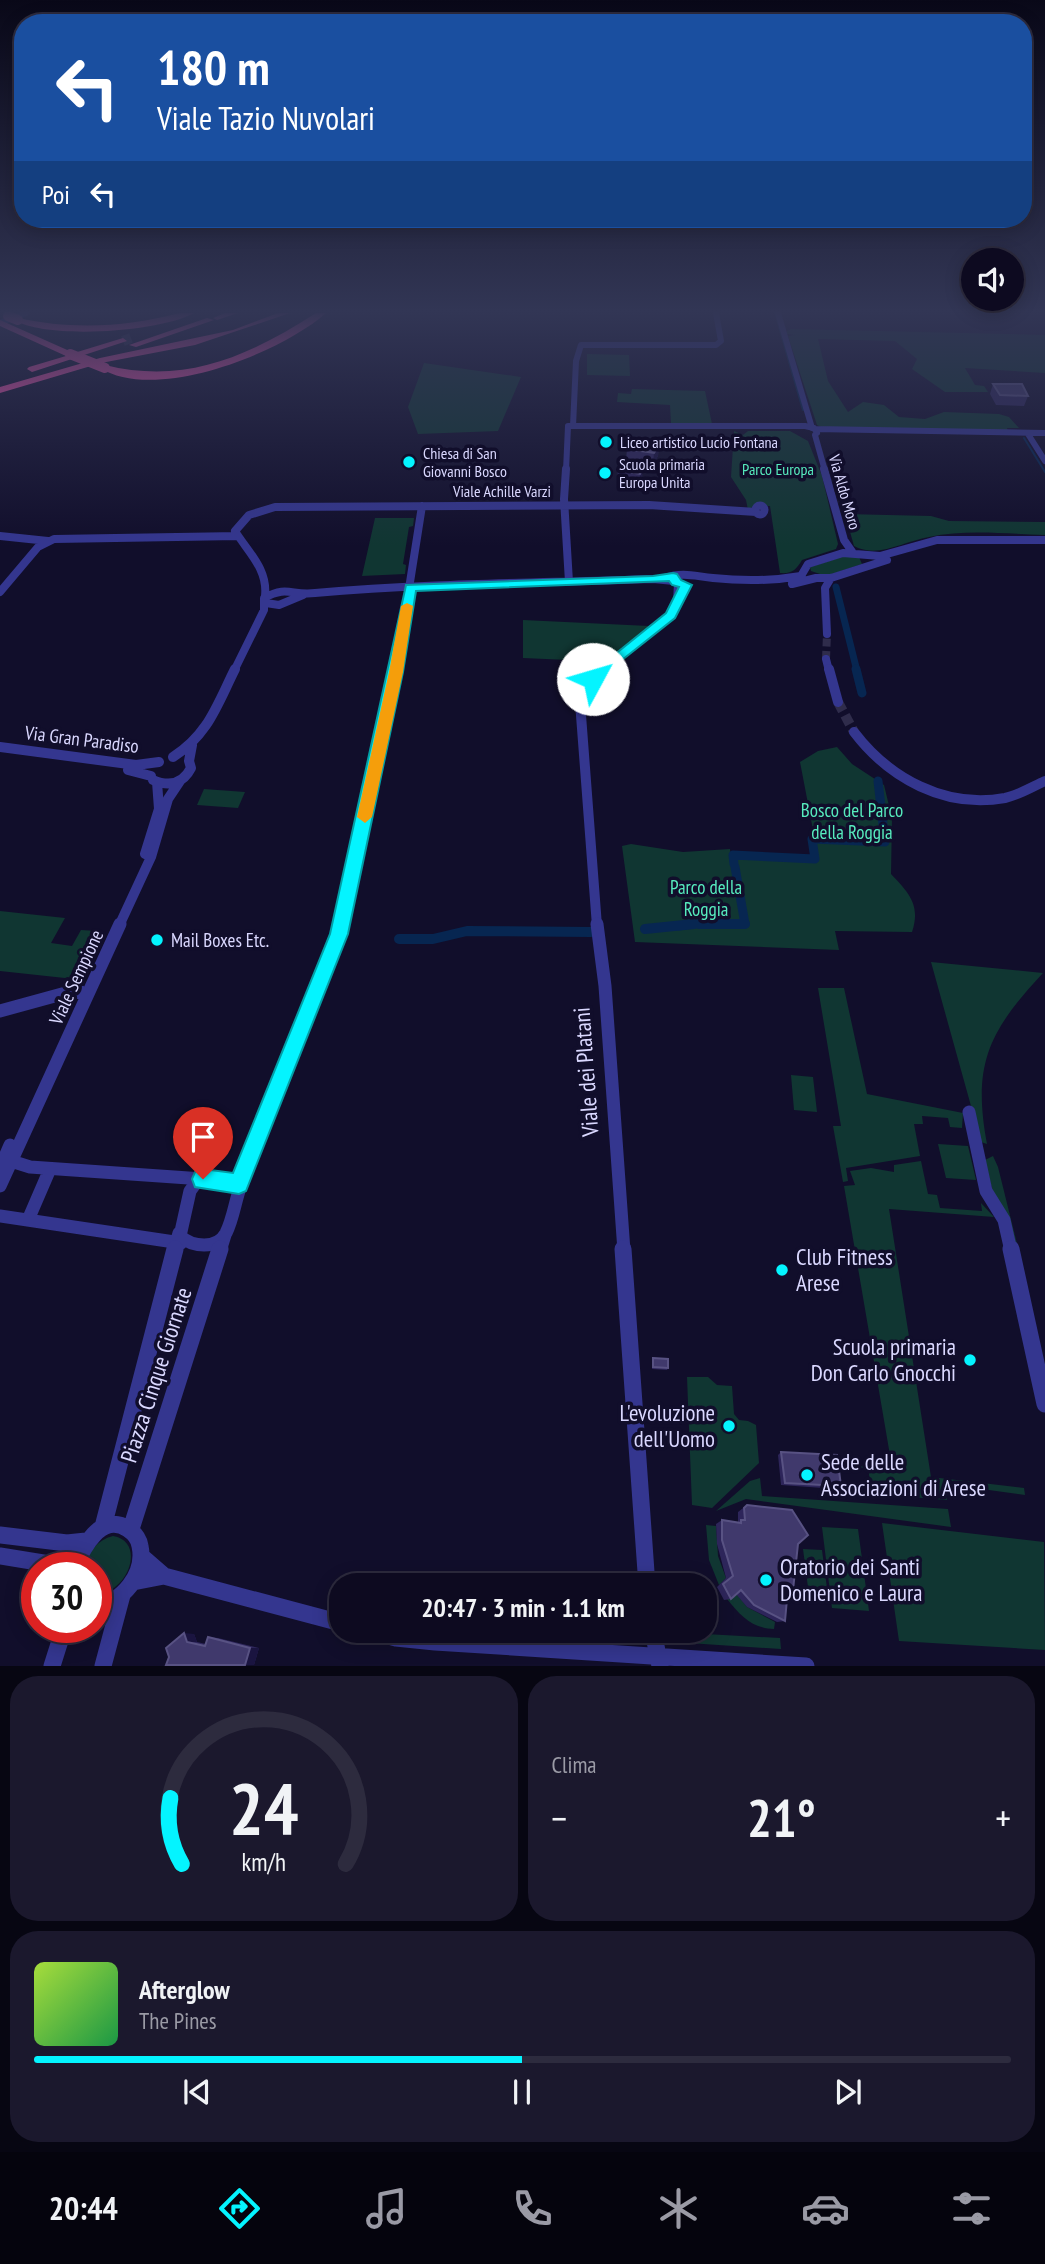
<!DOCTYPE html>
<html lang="it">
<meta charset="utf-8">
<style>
:root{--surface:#0d0a20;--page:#1b182d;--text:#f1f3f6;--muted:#9a9aa5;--line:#2d2b3e;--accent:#04f4ff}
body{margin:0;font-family:"PT Sans Narrow",sans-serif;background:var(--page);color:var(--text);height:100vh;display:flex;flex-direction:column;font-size:26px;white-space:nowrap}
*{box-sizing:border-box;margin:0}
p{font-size:23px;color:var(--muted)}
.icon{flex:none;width:38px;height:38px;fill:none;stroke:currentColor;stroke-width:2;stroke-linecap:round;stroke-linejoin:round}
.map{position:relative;height:1666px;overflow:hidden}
.panel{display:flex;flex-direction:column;gap:10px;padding:10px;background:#070612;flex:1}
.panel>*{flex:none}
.top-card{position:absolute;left:14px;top:14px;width:1018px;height:214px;border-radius:28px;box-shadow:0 4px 18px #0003,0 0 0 2px var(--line);background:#1a4fa0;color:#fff;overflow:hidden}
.tools{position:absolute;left:961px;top:248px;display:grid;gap:14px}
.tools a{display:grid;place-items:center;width:63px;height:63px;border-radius:50%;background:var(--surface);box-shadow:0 4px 18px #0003,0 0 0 2px var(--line);font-size:35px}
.speed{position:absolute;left:21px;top:1552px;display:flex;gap:14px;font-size:35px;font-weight:700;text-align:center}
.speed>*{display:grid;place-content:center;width:91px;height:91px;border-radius:50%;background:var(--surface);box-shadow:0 4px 18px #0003,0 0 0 2px var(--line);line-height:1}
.speed .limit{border:10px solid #d22;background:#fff;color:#111}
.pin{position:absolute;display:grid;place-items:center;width:60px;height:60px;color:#fff;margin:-72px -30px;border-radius:50% 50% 50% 0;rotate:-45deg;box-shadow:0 0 7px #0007}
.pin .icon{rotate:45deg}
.me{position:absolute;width:77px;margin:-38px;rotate:51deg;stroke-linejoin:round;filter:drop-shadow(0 0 5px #0008)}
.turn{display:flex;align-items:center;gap:24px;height:147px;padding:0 28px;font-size:32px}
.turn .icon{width:91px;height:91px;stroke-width:2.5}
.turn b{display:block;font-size:49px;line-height:60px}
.then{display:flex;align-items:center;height:66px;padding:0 28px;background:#0003;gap:14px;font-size:26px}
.big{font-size:52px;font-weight:700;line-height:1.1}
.panel .tile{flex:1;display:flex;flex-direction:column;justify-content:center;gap:10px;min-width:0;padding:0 24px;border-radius:28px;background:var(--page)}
.panel .dial{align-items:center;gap:0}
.dial svg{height:182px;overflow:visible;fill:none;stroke:var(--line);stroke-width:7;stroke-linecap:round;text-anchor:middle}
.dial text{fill:var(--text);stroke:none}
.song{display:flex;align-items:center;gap:21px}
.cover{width:84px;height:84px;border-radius:10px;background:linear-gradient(135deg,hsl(80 70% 55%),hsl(140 70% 35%))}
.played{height:7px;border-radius:4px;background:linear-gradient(90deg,var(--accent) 50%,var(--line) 50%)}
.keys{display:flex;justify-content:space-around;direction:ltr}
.heat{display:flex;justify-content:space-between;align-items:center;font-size:38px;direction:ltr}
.panel .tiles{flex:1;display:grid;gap:10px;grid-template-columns:1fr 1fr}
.tile:last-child{grid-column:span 2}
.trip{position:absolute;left:329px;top:1573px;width:388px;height:70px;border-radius:28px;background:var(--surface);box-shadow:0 4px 18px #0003,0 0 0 2px var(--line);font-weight:700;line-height:70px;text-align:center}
.tabs{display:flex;height:112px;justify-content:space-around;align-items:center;background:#05040d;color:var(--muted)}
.tabs .icon{width:49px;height:49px}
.tabs .active{color:var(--accent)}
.tabs b{font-size:32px;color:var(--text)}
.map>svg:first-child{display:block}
.green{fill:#103632}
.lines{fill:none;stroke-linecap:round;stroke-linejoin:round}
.stream{stroke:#072651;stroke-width:2}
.canal-far2{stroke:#072651;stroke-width:7}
.canal-far1{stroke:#072651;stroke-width:9}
.canal{stroke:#072651;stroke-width:10}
.minor-tunnel-far1{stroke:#2f2c4b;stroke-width:8;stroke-dasharray:8 4.5;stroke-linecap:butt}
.minor-tunnel{stroke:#2f2c4b;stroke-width:10;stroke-dasharray:10 5;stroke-linecap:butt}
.highway-tunnel{stroke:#2f2c4b;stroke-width:10;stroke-dasharray:10 4.5;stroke-linecap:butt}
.minor-far4{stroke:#34368f;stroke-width:6}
.minor-far3{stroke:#34368f;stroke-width:8}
.minor-far2{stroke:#34368f;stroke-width:10}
.minor-far1{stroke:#34368f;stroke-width:13}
.minor{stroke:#34368f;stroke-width:17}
.highway{fill:#ff53af;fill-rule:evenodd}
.highway-bridge{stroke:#ff53af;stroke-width:10}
.wall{fill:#2d255a}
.shaded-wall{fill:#1a1440}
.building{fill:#40396c;stroke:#585283;stroke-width:2}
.route{fill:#04f4ff;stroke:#039fa6;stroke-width:2}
.slow{fill:#f59e0b}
.poi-dot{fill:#04f4ff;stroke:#110e2b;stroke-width:2.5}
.labels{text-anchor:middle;stroke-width:7;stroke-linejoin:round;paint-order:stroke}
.far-poi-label{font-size:16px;fill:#dad8ff;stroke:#110e2b;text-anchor:start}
.far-park-label{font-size:16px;fill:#57ecbe;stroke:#110e2b}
.far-street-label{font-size:16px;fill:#dad8ff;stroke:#110e2b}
.street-label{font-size:19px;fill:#dad8ff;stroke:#110e2b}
.park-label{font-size:19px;fill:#57ecbe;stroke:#110e2b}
.poi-label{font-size:19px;fill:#dad8ff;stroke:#110e2b;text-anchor:start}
.near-street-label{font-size:23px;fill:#dad8ff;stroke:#110e2b}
.near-poi-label{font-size:23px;fill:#dad8ff;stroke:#110e2b;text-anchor:start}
</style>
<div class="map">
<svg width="1045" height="1666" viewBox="0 0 1045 1666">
<rect width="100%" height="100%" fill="#110e2b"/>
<path class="green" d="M791,329L1045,335V373L965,368L975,385L984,386L988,392H945L912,369L917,359L895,341L818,339L828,381L848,412L863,402L884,405L899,417L925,419L944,412L999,414L1009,417L1019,428H1007L1008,431L821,427L817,425L788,336L795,335L787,334V331Z
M587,354L629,355L630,376L587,375Z
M424,363L521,377L498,431L418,434L408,407Z
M632,389L705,391L712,424L671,423L670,405L617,402L618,393L631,394Z
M734,431L743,435L748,431H790L808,441L822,476L838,544L836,549L802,560C796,570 792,574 780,573L770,506H754L748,510L746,500L731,477Z
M845,514L931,516L949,521L1045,522V535C1007,534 966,529 929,537C904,541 878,559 854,546Z
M375,518H414L413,526L409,527L403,564L406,565L405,574L362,576Z
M848,555L859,557L862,564L826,576L811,571L810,567Z
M523,620L649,626L604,663L590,660L574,673L585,679L572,703L568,660L523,658Z
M837,747L852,764L884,785L892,818L891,874C909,893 921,905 912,932L835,931L839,950L635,942L622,846L631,844L683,852L730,849L731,858L819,861L800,762L818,751Z
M204,789L245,792L238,808L197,805Z
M0,911L65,918L51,943L72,946L81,930L97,931L86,947L81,949V951H85L87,954L74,979L0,971Z
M931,962L1043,973C989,1031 972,1064 987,1144L981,1142Z
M818,988H844L867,1094L963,1113L962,1128L950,1127L948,1118L922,1116L923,1124H914L920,1156L846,1168L848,1181L843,1182L833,1126H841Z
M791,1075L813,1077L817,1112L794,1110Z
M938,1144L968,1146L976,1180L946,1178Z
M993,1156L998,1167L1022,1264L993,1193L985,1160Z
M921,1161L928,1194L937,1195L940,1208L982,1211L981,1203L994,1217L889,1209L931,1477L1024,1488L1025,1495L945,1484L947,1500L872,1494L868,1468H851L850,1465L892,1467L844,1186L855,1185L850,1171L871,1168L894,1172V1165Z
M687,1377H708L717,1385L732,1386L734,1414L739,1420L748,1421L756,1425L759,1463L712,1508L692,1505Z
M760,1478L762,1496L948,1509L951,1527L746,1499L716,1511L750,1481Z
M882,1523L1044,1542L1045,1650L899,1641Z
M706,1525L716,1526L718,1556L726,1578L719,1585L709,1560Z
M822,1527L858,1529L869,1611L832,1608Z
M113,1536C148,1542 126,1596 96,1593V1568H84C88,1552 97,1540 113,1536Z
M803,1549L822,1550L828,1596L809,1595Z
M735,1592L747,1607L775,1622L774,1629C751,1628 741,1616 727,1599Z
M687,1633L780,1638L781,1649L688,1643Z"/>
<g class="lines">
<path class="stream" d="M775,313L803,410
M1024,438L1045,472"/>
<path class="canal-far2" d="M836,587L857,671"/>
<path class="canal-far1" d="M856,669L862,693
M734,864L733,855L815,859L812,839L885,842L878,781
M699,924H745L735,867
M678,926L694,924"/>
<path class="canal" d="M699,924H745
M645,929L694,924
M399,939H433L467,931L591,932"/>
<path class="minor-tunnel-far1" d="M826,659L827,634"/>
<path class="minor-tunnel" d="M838,702L854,732"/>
<path class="highway-tunnel" d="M123,341L131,338"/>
<path class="minor-far4" d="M778,313L812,428
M0,323L26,313
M573,426L576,361L581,345H716L721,341L716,313
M815,429L1045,433
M1028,434L1045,461
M815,435L825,471
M566,471L568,426H805L814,428L817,433"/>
<path class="minor-far3" d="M566,469L564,499L569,582
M824,469L844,540L853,553
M755.5 510a4.5 4.5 0 1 1 9 0a4.5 4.5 0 1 1-9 0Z
M235,531L249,515L275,507L649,505L756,512
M235,531C248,552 268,569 265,596
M0,536L48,541
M664,578C684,572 693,576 713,578C742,581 772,581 801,576L808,564L843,553L880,556L937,540H1045
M792,584L816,578H831L887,560
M0,592L38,547L54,539L238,536
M266,603L279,605L303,595
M827,634L825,588L831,578
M826,659L829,671
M234,671L264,610V598C288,585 291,596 315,593C427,583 541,583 653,579L674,581
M396,671L422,506
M603,671L671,615L677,601L678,584"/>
<path class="minor-far2" d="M829,669L838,702
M854,732C889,778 945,809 1005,798C1019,795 1032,787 1045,781
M0,747L136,765L159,762
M173,757C208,735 217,705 235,669
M128,770L151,776
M153,780C169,787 183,784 191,768L189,761L192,745
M145,854L159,809L157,782
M119,926L151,857L168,799L180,781
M341,926L396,669
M597,926L580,702L592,680L606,669"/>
<path class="minor-far1" d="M597,924L605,986L624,1251
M0,1011L62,994L81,992
M969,1112L986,1191L1004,1220L1011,1251
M11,1161L30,1167L203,1179
M0,1168L10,1145
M198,1180L235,1182L240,1188C235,1202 233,1219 226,1233C217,1250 192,1247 180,1236L190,1191Z
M239,1184L341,924
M0,1186L120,924
M0,1216L181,1243
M28,1220L50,1169
M174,1251L179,1233
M220,1251L225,1235"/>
<path class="minor" d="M623,1249L647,1586
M1011,1249L1045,1404
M103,1527L175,1249
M131,1529L220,1249
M0,1535L67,1543L86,1541
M0,1556L74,1568
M141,1556L164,1576
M74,1568C82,1549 101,1511 128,1529C134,1533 139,1539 140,1546C146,1574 122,1603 96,1606
M133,1582L164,1576L341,1623
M370,1631L396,1638L435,1642L806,1666
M653,1631L660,1666
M52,1666L64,1628
M103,1666L122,1595"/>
<path class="highway" d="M180,313H194C160,332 48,340 14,320L18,318C73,330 126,327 180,313Z
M225,313H238L217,320L213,318Z
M278,313H290L195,345L101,363L0,393V387L100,358L233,330Z
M316,313H326C281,353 156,403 100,368L105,365C186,385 249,356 316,313Z
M207,318L214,320L136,347L129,345Z
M0,320L74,353L123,338L127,341L32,372L27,369L29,367L66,356L0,326Z"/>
<path class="highway-bridge" d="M8,316L18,320
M70,354L105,368"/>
</g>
<path class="wall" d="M993,384L1028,396L1024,406L996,405L990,394Z
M659,445L658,456L653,464L636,461L642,480L639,485L617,480L618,470L635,461L626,460L627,449Z
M653,1358L668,1368L667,1370L652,1369Z
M781,1452L841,1486L837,1489L781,1485L778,1455Z
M747,1505L798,1544L793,1590L788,1591L785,1621L777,1622L747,1607L736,1594L731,1599L724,1600L717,1587L726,1578L717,1544L716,1524L722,1520L737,1523L738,1522V1512Z
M194,1634L197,1642L206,1644L208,1637L218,1638L259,1648L254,1665H166Z"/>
<path class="shaded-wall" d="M659,445L658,456L653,464L654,453Z
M643,469L642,480L639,485L640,474Z
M184,1633L194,1634L197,1642H187Z
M250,1648H259L254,1665H245Z"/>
<path class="building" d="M993,384H1022L1028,396L1000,395Z
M632,441L659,445L654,453L627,449Z
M636,461L643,469L640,474L618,470L621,464Z
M653,1358L668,1359V1368L653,1367Z
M781,1452L837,1455L841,1486L785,1483Z
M747,1505L792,1510L808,1535L798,1544L793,1590L788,1588L785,1621L754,1605L741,1590L731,1599L723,1584L733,1576L722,1540V1520L741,1523V1520H745L744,1508Z
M184,1633L187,1642L205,1646L208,1637L250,1648L245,1665H166L169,1657L166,1648Z"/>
<linearGradient id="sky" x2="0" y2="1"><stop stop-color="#090818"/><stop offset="0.57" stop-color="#323655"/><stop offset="1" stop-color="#323655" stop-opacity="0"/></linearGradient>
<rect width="1045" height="546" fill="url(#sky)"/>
<path class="route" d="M673,573L677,574L681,580L692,585L675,618L593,683L588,682V676L666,613L679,587L672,585L669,581L416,591L403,672L348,934L246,1191L239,1194L195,1187L192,1179L195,1172L203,1169L233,1173L330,934L406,585L653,576Z"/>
<path class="slow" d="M407,603L413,606L403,672L372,817L365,823L357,817L389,672L401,606Z"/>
<g class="poi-dot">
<circle cx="606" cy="442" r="7"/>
<circle cx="409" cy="462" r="7"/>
<circle cx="605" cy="473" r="7"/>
<circle cx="157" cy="940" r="7"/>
<circle cx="782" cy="1270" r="7"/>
<circle cx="970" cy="1360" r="7"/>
<circle cx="729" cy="1426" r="7"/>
<circle cx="807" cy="1475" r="7"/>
<circle cx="766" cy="1580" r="7"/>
</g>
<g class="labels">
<g class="far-poi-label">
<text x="620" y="448">Liceo artistico Lucio Fontana</text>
<text x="423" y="459">Chiesa di San<tspan x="423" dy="18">Giovanni Bosco</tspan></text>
<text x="619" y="470">Scuola primaria<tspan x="619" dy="18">Europa Unita</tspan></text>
</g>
<g class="far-park-label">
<text x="778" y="475">Parco Europa</text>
</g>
<g class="far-street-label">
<text x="502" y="497">Viale Achille Varzi</text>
<text transform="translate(845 492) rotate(74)" y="6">Via Aldo Moro</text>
</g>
<g class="street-label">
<text transform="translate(82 739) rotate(7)" y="7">Via Gran Paradiso</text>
<text transform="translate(76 977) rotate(-65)" y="7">Viale Sempione</text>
</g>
<g class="park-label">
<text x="852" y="817">Bosco del Parco<tspan x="852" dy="22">della Roggia</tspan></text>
<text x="706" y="894">Parco della<tspan x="706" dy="22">Roggia</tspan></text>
</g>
<g class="poi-label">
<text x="171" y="947">Mail Boxes Etc.</text>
</g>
<g class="near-street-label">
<text transform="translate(586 1072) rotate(-94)" y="8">Viale dei Platani</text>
<text transform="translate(156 1375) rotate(-72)" y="8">Piazza Cinque Giornate</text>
</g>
<g class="near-poi-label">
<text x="796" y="1265">Club Fitness<tspan x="796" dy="26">Arese</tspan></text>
<text x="956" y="1355" text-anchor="end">Scuola primaria<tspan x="956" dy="26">Don Carlo Gnocchi</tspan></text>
<text x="715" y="1421" text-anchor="end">L'evoluzione<tspan x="715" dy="26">dell'Uomo</tspan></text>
<text x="821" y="1470">Sede delle<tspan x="821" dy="26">Associazioni di Arese</tspan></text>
<text x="780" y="1575">Oratorio dei Santi<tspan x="780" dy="26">Domenico e Laura</tspan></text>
</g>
</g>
</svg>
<div class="tools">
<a><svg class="icon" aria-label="sound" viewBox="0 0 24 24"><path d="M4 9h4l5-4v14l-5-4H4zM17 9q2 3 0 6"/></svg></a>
</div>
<div class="speed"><div class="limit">30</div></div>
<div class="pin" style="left:203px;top:1179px;background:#d93025"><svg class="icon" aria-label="arrive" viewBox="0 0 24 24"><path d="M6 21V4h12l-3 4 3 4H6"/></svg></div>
<svg class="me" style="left:593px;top:679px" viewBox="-20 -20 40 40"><circle r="19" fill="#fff"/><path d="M0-13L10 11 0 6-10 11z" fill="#04f4ff"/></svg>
<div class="trip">20:47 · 3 min · 1.1 km</div>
<div class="top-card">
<div class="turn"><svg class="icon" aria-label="left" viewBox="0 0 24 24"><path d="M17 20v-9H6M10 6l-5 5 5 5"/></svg><div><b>180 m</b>Viale Tazio Nuvolari</div></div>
<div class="then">Poi<svg class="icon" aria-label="left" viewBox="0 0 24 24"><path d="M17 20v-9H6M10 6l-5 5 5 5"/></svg></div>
</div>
</div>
<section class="panel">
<div class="tiles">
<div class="tile dial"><svg viewBox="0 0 100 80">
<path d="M14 69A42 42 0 1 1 86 69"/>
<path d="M14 69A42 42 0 0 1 9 40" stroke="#04f4ff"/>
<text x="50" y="56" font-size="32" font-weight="700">24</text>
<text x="50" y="72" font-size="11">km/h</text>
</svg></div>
<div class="tile"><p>Clima</p>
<div class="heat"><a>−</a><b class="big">21°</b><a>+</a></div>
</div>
<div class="tile">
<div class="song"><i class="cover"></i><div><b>Afterglow</b><p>The Pines</p></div></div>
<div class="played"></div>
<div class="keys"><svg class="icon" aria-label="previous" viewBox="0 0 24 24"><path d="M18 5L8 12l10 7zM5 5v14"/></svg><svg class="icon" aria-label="pause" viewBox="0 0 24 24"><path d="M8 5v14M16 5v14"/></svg><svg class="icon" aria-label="next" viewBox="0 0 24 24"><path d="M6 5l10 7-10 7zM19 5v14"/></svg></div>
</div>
</div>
</section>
<nav class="tabs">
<b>20:44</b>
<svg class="icon active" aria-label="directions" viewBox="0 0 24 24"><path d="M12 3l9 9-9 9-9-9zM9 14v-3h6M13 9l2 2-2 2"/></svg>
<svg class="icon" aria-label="music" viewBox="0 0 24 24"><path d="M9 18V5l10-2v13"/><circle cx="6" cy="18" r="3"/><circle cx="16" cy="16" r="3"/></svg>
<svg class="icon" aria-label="phone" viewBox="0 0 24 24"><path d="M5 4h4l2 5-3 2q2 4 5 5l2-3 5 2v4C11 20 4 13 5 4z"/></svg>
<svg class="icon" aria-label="climate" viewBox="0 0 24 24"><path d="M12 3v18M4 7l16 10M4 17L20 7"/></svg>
<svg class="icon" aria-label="car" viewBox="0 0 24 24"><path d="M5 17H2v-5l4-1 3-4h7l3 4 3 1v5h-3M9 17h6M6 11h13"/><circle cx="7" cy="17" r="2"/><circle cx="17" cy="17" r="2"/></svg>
<svg class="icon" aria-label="filters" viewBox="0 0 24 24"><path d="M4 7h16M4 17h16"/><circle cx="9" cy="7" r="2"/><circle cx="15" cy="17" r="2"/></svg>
</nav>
